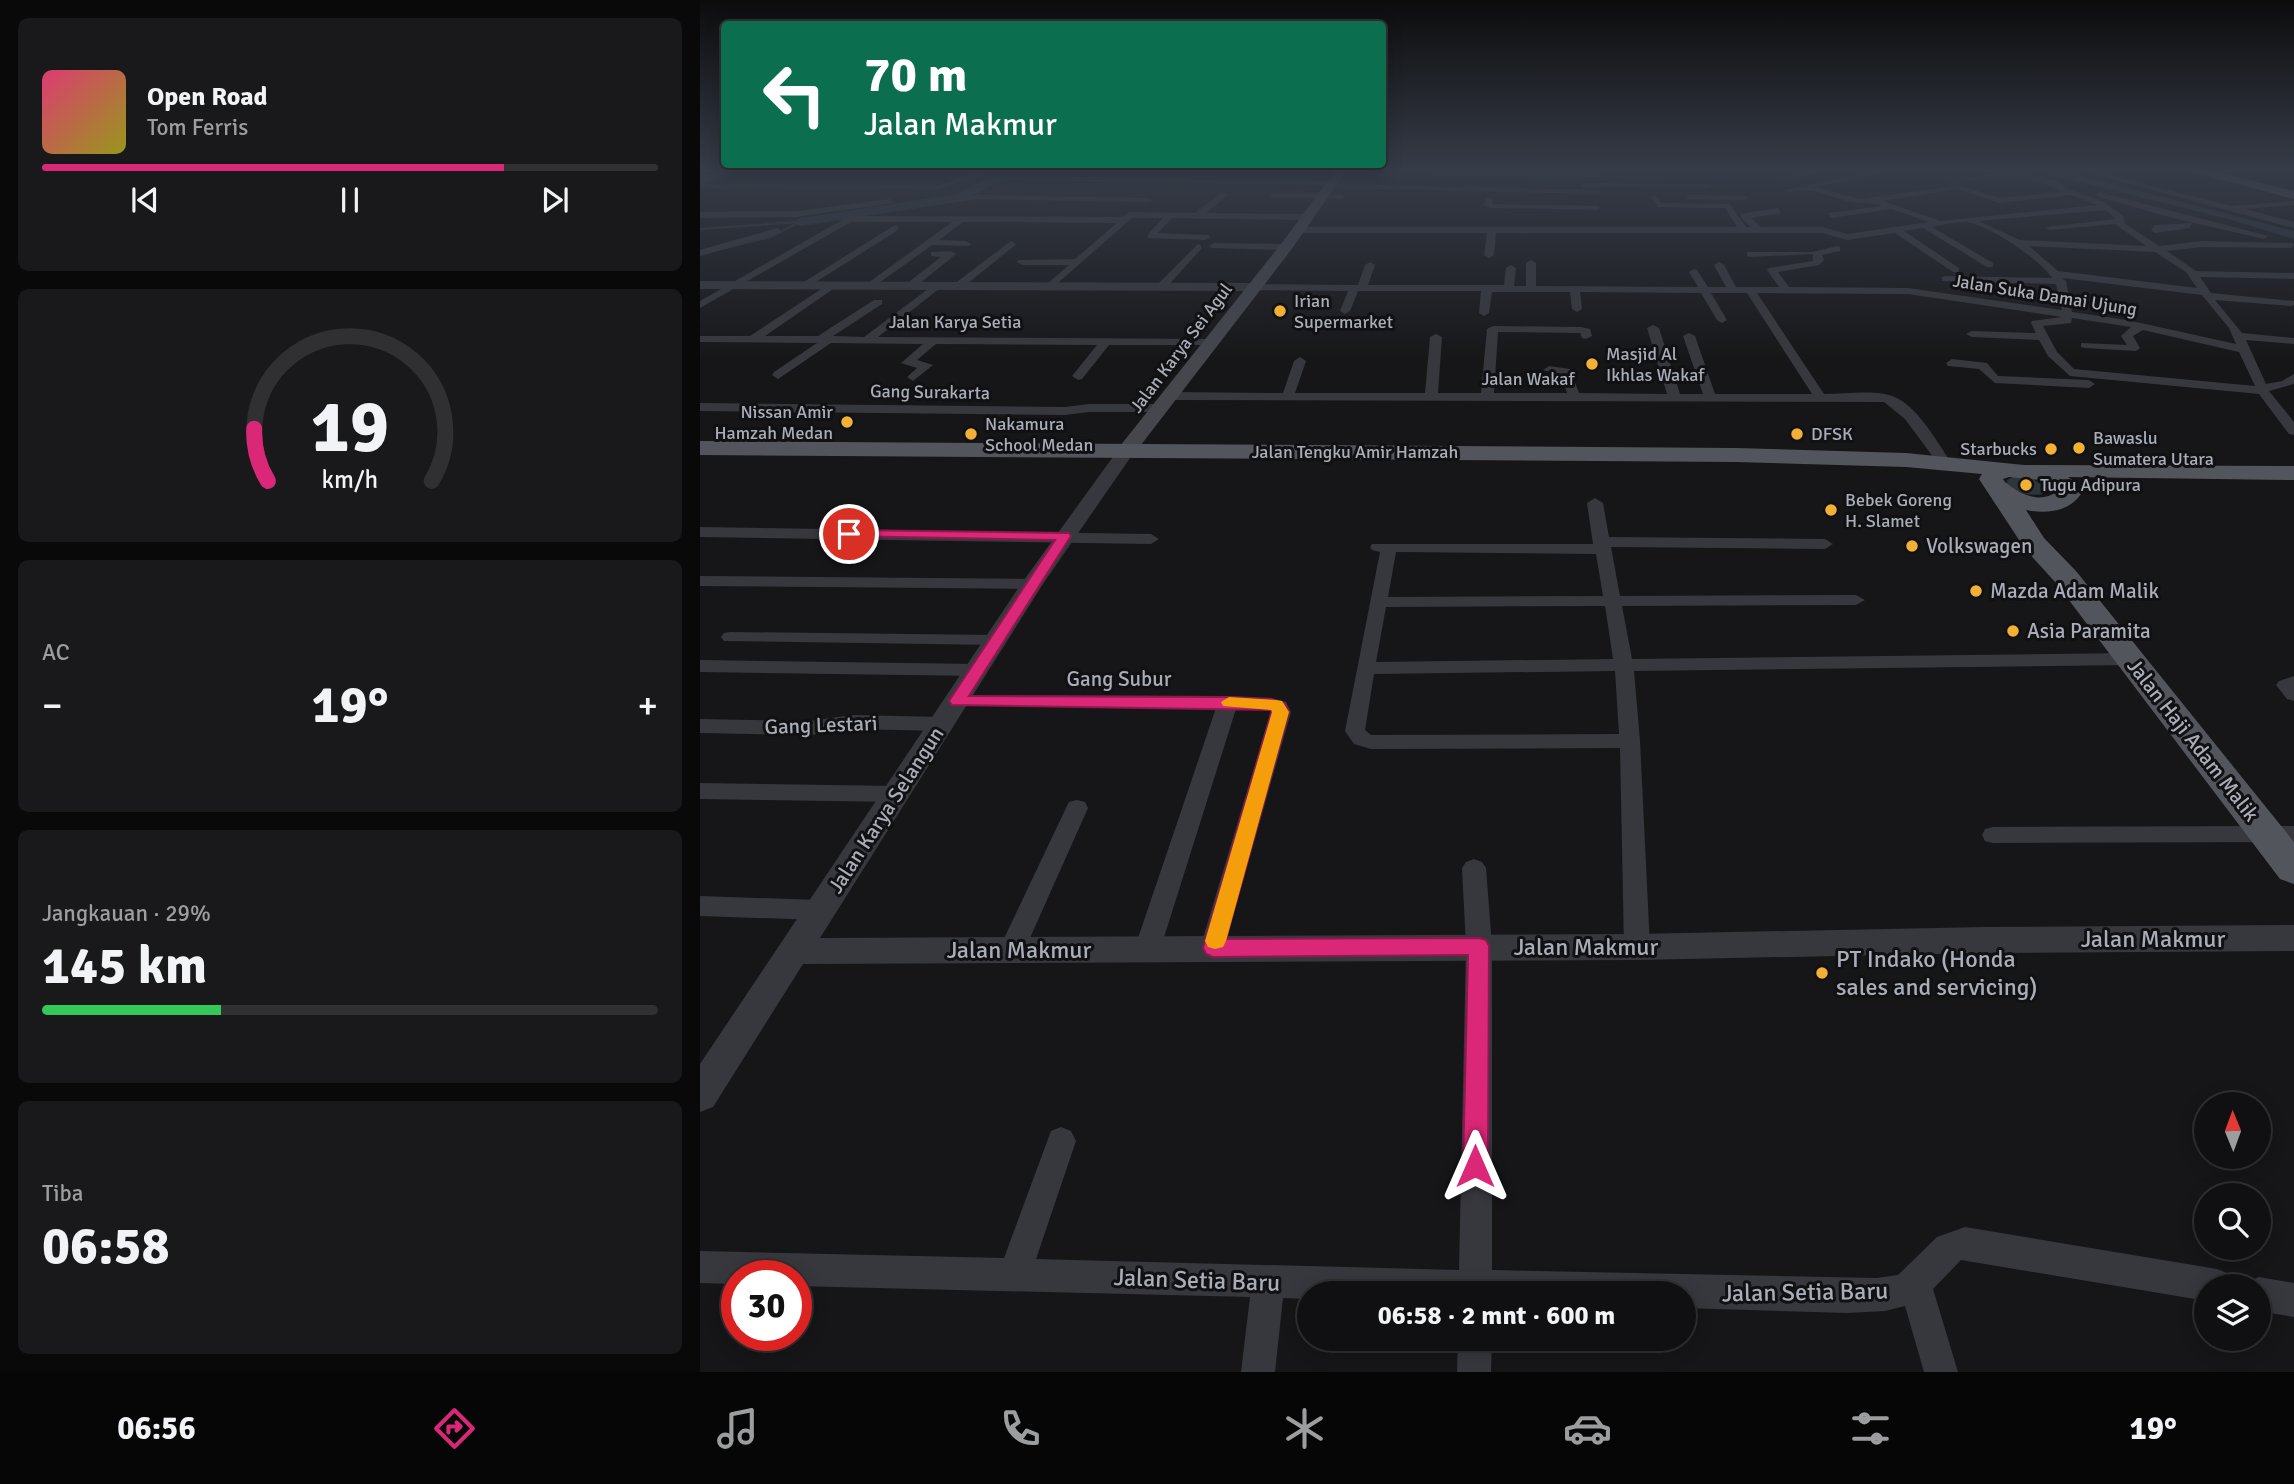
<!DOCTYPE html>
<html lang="id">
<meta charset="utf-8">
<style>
:root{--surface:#101012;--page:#19191b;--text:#f1f3f6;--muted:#9c9d9f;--line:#303032;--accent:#db2777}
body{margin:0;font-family:Signika,sans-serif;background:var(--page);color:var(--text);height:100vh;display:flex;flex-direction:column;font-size:26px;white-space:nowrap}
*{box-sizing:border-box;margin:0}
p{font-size:23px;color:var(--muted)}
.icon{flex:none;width:38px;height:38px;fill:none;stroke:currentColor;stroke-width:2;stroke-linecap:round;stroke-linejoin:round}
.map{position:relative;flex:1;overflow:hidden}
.side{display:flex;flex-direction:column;gap:18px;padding:18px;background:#09090a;width:700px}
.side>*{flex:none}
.hud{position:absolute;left:21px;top:21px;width:665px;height:147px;border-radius:7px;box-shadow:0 4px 18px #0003,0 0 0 2px var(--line);background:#0b6e4f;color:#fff;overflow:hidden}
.needle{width:46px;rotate:359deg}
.buttons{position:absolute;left:1494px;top:1092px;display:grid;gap:14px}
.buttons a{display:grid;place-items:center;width:77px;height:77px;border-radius:50%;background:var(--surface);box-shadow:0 4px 18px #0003,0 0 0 2px var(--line);font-size:35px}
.speed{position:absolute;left:21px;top:1260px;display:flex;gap:14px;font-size:35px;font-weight:700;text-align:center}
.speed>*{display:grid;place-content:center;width:91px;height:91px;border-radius:50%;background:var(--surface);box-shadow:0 4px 18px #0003,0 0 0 2px var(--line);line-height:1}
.speed .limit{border:10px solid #d22;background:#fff;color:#111}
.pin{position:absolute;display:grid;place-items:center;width:60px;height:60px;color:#fff;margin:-30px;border:4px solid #fff;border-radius:50%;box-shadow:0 2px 7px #0007}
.me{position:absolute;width:77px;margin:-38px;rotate:0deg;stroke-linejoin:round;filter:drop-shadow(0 0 5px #0008)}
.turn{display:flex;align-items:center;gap:24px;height:147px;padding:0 28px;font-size:32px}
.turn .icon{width:91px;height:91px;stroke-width:2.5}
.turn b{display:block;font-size:49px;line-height:60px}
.big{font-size:52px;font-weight:700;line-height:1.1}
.side .widget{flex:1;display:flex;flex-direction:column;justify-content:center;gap:10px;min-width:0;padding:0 24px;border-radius:10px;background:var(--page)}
.side .dial{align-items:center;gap:0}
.dial svg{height:182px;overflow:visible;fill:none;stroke:var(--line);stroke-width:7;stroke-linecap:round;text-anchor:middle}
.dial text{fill:var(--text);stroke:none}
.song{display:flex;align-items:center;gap:21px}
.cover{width:84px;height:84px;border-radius:10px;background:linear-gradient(135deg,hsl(340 70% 55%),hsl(60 70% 35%))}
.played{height:7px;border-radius:4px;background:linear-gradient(90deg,var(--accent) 75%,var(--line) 75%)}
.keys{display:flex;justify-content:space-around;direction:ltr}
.heat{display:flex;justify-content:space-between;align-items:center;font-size:38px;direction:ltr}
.charge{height:10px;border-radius:5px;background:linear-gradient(90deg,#34c759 29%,var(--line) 0)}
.trip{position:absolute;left:597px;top:1281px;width:399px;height:70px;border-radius:35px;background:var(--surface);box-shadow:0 4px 18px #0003,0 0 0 2px var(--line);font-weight:700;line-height:70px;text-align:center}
.dock{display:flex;height:112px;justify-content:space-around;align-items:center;background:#060607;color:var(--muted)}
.dock .icon{width:49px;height:49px}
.dock .selected{color:var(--accent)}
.dock b{font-size:32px;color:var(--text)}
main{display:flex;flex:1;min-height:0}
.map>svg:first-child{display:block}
.water{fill:#2c353c}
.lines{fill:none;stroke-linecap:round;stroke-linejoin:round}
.stream{stroke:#2c353c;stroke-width:2.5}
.river{fill:#2c353c;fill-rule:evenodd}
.minor{fill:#37383d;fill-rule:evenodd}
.tertiary{fill:#37383d;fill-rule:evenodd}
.secondary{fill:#45474d;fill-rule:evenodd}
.primary{fill:#53555c;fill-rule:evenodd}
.rail-casing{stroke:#4a4c52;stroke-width:3.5}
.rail{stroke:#111113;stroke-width:2.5;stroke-dasharray:7;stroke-linecap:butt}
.route{fill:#db2777;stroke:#8e194d;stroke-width:2}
.slow{fill:#f59e0b}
.poi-dot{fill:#f2b134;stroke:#111113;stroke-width:2.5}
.labels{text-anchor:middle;stroke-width:6;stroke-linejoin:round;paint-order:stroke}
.far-street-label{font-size:18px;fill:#a8adb8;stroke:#111113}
.far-poi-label{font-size:18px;fill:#a8adb8;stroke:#111113;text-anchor:start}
.poi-label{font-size:21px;fill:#a8adb8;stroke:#111113;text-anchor:start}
.street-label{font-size:21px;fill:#a8adb8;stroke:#111113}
.near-street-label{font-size:24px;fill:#a8adb8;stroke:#111113}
.near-poi-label{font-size:24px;fill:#a8adb8;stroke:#111113;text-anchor:start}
</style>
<main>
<section class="side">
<div class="widget">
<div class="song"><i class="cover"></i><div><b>Open Road</b><p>Tom Ferris</p></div></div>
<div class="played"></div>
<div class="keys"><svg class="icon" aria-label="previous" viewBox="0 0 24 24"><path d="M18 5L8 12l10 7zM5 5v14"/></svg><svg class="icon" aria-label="pause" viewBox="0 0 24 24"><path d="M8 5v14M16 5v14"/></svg><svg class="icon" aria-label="next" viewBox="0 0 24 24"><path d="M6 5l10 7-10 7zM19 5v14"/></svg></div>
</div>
<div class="widget dial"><svg viewBox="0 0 100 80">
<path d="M14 69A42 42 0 1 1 86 69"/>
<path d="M14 69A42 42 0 0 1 8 46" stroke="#db2777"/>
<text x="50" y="56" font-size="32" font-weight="700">19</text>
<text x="50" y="72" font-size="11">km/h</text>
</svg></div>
<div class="widget"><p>AC</p>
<div class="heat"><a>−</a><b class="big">19°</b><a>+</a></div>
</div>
<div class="widget"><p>Jangkauan · 29%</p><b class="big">145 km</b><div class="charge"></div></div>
<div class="widget"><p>Tiba</p><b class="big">06:58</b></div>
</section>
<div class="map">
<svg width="1594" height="1372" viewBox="0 0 1594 1372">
<rect width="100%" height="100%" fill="#161618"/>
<path class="water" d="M1332,170H1358L1594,231V239L1532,220Z
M1315,476L1327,477L1348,486L1349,492C1334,498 1320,494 1307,485V480Z"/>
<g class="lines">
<path class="stream" d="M0,229L98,222
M0,254L70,237L100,222"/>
<path class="river" d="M330,170H373C356,182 323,176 303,181C286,185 275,198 258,202L100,226L93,222L100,218L258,194L287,177Z"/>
<path class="minor" d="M158,170H168L152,177V173Z
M297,170H317L273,178L240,189L0,188V184L239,185L269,174Z
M1114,170L1120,172L1079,180L1075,178Z
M1178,170H1194L1116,187L1160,199L1259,185L1300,198L1361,192C1325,169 1293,178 1253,183L1249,181L1316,170L1359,182L1364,187L1404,202L1424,217V223L1459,246L1502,241L1593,243L1594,246L1590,248L1502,247L1467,251L1496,271L1594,273V279L1500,277L1511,293L1594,301V305L1591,306L1515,300L1542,333L1594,338V344L1546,340L1566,384L1582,381L1594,374V384L1569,391L1594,422V435L1589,434L1559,394L1370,376L1348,356L1339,340L1272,337L1266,334L1272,331L1336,333L1331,323L1332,321L1362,317L1208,294L1057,293L1124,394C1144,394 1170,390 1189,395C1216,402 1236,441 1251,462L1244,466L1239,465L1205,419L1184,402L469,400L463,396L469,392L583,393L594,361L600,357L606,361L595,393H725L730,337L736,334L742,337L738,393H781L787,329L793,326L881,327L890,329L892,336L886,339L882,338L880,333L798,332L794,393H867L861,375L843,370L849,366L870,369L879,393L967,394L947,328L953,325L959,328L980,394H1003L983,336L989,333L995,336L1015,394H1112L1047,293H1011L1027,320L1022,323L1017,320L1001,293L880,292L882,309L877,312L872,309L870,292H792L789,313L784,316L779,313L781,291H658L650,311L645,314L640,311L648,291L552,290L547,287L552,284L658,285L665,265L670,262L675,265L668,285H804L806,268L811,265L816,268L814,286H826V263L831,260L836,263V286L998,287L989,272L994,269L997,270L1008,287H1026L1014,265L1019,262L1024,265L1036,287H1079L1067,270L1069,268L1113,261V254L1050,257L1047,256V252H1113L1137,246L1140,247V251L1122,255L1124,260L1119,265L1078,272L1089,287L1208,288L1362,310L1356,284L1242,281V277L1246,276L1352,278C1340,259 1286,223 1265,222C1255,222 1242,225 1232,227L1293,263V267H1287L1223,228L1204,231L1259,268V272H1253L1195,233L1147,240L1123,233H796L794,255L789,258L784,255L787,233H597L593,230L597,227H1037L1025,208L958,207L951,197L955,195L961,203L1030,204L1046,227H1051L1041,218V214L1078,208L1081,213L1051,218L1061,227H1123L1147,234L1229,222L1192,209L1131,218L1128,213L1182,206C1174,203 1169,204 1160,203C1133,201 1119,186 1089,192L1085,190ZM1258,189L1299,203L1371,195L1398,205L1240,221L1183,201ZM1406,210L1416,219L1346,227L1350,230L1415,224L1446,246L1320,240L1278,221ZM1329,246L1455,252L1486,272L1497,288L1358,271ZM1362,278L1502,295L1529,328L1536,344L1427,320L1372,312L1366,281ZM1372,318L1431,327L1421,336L1427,345L1381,343V347L1385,348L1436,351L1440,348L1433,336L1443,330L1539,352L1555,386L1374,369L1357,352L1343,326L1371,323Z
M1400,170H1432L1406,174L1531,206L1594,201V205L1545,209L1594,222V228L1389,173Z
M733,172L897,173L901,175L897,177L730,176Z
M310,176L632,181L635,184L898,190L902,192L898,194L629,188L626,185L307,180Z
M884,183L1009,184L1013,186L1009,188L881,187Z
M522,192L529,194L506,213L608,214L612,217L608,220L472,218L458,233L509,235L510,237L506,240L448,238V234L463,218H432L351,289L347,288V284L369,265H322L317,262L319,260L375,259L417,223L263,222L239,240L266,241L271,244L269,246L232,245L172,288L168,287V283L252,222H151L0,308V301L149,216L422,217L430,212L495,213Z
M1399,192L1568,236L1564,239L1469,217L1396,196Z
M573,193L641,195L645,197L641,199L570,197Z
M278,195L449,198L453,200L449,202L278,199L251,203L247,201Z
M989,195L1045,196L1049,198L1045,200L986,199Z
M787,198H793L792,204L897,206L901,208L897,210L791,208L783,205Z
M190,199L193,203L97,217L0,218V212L97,211Z
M1492,223L1489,228L1455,233L1451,230L1455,225Z
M195,225L198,226V230L108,287L99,285Z
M77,228L80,229V233L0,256V250Z
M311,241L316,244L314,246L262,288H254V284Z
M514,243L586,244L591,247L586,250L511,248L509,246Z
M498,244L501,245V249L465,289H457V285Z
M231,252L251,251L256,254L214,288H206V284L241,257L231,256Z
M132,282L136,283V287L65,336H118L174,300H182V304L133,336L164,337L236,283L240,284V288L178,337L510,339L516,342L510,345H409L382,379L378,380L372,376L397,345L236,344L217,360L233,365L213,381L207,377L217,368L201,363L223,344L131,343L78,379L72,375L74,372L117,343L0,342V336H50Z
M1252,359L1287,363L1298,376L1389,380L1395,384L1389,388L1295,383L1279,369L1248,366L1246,363Z
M0,403L365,407L389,404H460L466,408L460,412H389L365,415L0,411Z
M895,498L903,503L909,537L1125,539L1133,544L1125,549L911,547L920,596L1156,595L1165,600L1156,605L922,606L932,659L1430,653L1439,659L1430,665L934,671L940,741L950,947L946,954L937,957L928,954L924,947L920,748L671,749L654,744L645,731L680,552L672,550L670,547L672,544H893L887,503ZM696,552L896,554L903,596L688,597ZM905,606L913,659L676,662L686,607ZM915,671L919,734L671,735L665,730L674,674Z
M0,527L451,534L459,539L451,544L0,537Z
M0,576L332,579L340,584L332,589L0,586Z
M30,632L296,635L305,640L296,645L24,641L21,637L24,633Z
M0,660L278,664L287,670L278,676L0,672Z
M1594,676V701L1587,699L1576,685L1579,681Z
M257,695L528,696L571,698L586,702L591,712L522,955L513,958L504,955L500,948L571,711L536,709L460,950L456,957L447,960L438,957L434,950L516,708L250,705L247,701L250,697Z
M152,715L242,717L249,719L252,724L249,729L242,731L152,729L110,735L0,733V719L110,721Z
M0,783L198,786L206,789L209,794L206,799L198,802L0,799Z
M377,800L385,802L388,808L325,949L321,956L312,959L303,956L299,949L366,808L369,802Z
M1594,826V842L1293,843L1285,841L1282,835L1285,829L1293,827Z
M774,859L782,862L786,868L792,946V1270L1177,1278L1198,1275L1237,1237L1265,1227L1517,1269L1529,1274L1533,1286H1507V1301L1261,1260L1233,1289L1258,1372H1224L1205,1306L1185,1311L1147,1313L984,1308V1293H609V1299L583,1298L575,1372H541L550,1297L96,1286V1276H37V1284L0,1283V1251L304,1258L351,1131L361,1127L371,1131L376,1141L336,1259L759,1270L766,946L762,868L766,862Z
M0,896L119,900L128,903L131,910L128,917L119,920L0,916Z
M1559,1277L1594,1283V1317L1559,1311V1286H1546L1547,1282Z
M758,1339H792L791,1372H757Z"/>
<path class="tertiary" d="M20,170H34L0,185V179Z
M0,281L552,283L558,287L552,291L0,289Z
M421,453L430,458L343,584L120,938L937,934L1284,927L1594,925V951L1284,953L937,960L103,964L13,1107L0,1112V1064L321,584L415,454Z"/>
<path class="secondary" d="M636,170H647L591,250L434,454H420L417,450L420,446L581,244Z"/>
<path class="primary" d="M1486,170H1508L1594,191V199Z
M0,441L1036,448L1206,453L1324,465L1594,466V480L1368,477L1375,482L1381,494C1369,512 1346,514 1326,510L1344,538L1376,571L1594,842V884L1580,879L1356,583L1325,549L1279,479L1282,474L1206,467L1036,462L0,455ZM1309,477L1339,480L1356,492C1340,504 1319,494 1305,482L1303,479Z"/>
<g class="rail-casing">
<path id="rail" d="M1588,170L1594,172"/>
</g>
<use href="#rail" class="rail"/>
</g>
<linearGradient id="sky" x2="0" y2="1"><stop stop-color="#0c0c0d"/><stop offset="0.47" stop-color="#363c48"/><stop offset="1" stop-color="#363c48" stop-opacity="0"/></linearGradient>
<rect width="1594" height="362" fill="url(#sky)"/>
<path class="route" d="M149,530L369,533L371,536L269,696L528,697L571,699L585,703L589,712L526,939L779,938L786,940L789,946L788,1166L784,1175L775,1179L766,1175L763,1166L768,955L513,957L506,954L503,948L572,710L252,705L249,701L355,540L144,536V531Z"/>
<path class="slow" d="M529,697L576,700L582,701L589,712L526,941L523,947L515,949L508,947L505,941L572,712L571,710L523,706L521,702Z"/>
<g class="poi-dot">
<circle cx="580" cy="311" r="7"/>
<circle cx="892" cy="364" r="7"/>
<circle cx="147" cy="422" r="7"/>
<circle cx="271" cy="434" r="7"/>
<circle cx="1097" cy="434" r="7"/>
<circle cx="1379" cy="448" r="7"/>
<circle cx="1351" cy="449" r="7"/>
<circle cx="1326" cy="485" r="7"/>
<circle cx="1131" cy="510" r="7"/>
<circle cx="1212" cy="546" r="7"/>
<circle cx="1276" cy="591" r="7"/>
<circle cx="1313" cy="631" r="7"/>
<circle cx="1122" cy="973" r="7"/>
</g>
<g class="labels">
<g class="far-street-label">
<text transform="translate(1345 295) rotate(9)" y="6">Jalan Suka Damai Ujung</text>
<text x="255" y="328">Jalan Karya Setia</text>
<text transform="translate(481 348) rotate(-53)" y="6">Jalan Karya Sei Agul</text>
<text x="828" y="385">Jalan Wakaf</text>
<text transform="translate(230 392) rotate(1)" y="6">Gang Surakarta</text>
<text x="655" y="458">Jalan Tengku Amir Hamzah</text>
</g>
<g class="far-poi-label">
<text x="594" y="307">Irian<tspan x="594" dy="21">Supermarket</tspan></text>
<text x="906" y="360">Masjid Al<tspan x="906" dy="21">Ikhlas Wakaf</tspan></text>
<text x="133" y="418" text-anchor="end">Nissan Amir<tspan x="133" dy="21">Hamzah Medan</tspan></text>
<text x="285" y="430">Nakamura<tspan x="285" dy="21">School Medan</tspan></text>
<text x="1111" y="440">DFSK</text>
<text x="1393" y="444">Bawaslu<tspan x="1393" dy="21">Sumatera Utara</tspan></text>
<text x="1337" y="455" text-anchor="end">Starbucks</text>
<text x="1340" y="491">Tugu Adipura</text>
<text x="1145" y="506">Bebek Goreng<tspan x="1145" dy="21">H. Slamet</tspan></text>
</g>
<g class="poi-label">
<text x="1226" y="553">Volkswagen</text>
<text x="1290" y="598">Mazda Adam Malik</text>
<text x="1327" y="638">Asia Paramita</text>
</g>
<g class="street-label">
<text x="419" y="686">Gang Subur</text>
<text transform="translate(121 725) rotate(-2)" y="7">Gang Lestari</text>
<text transform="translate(1493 740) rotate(52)" y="7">Jalan Haji Adam Malik</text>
<text transform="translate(186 810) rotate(-57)" y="7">Jalan Karya Selangun</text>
</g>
<g class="near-street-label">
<text x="1453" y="947">Jalan Makmur</text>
<text x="886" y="955">Jalan Makmur</text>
<text x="319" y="958">Jalan Makmur</text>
<text transform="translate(497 1280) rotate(2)" y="8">Jalan Setia Baru</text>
<text transform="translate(1105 1292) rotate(-1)" y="8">Jalan Setia Baru</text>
</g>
<g class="near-poi-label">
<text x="1136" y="967">PT Indako (Honda<tspan x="1136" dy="28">sales and servicing)</tspan></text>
</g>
</g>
</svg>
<div class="buttons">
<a><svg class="needle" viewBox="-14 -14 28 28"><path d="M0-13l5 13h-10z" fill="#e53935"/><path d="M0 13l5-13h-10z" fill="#9c9d9f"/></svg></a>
<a><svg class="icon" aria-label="search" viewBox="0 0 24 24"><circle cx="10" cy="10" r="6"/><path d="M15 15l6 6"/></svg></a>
<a><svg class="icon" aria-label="layers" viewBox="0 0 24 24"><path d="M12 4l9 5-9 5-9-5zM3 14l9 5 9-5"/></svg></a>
</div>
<div class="speed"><div class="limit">30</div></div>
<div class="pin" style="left:149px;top:534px;background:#d93025"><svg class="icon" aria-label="arrive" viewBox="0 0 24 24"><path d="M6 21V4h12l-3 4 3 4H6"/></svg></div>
<svg class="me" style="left:775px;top:1166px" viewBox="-20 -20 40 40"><path d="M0-17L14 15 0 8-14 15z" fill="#db2777" stroke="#fff" stroke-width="4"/></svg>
<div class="trip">06:58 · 2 mnt · 600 m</div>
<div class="hud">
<div class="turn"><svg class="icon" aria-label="left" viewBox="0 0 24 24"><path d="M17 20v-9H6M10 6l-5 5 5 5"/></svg><div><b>70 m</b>Jalan Makmur</div></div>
</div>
</div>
</main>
<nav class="dock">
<b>06:56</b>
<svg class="icon selected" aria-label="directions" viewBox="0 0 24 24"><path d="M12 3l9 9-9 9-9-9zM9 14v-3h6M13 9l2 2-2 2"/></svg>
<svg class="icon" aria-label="music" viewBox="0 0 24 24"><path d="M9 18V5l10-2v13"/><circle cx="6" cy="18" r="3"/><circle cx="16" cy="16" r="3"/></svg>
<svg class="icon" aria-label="phone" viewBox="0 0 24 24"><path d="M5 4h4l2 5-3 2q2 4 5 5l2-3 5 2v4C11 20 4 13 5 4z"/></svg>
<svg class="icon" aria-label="climate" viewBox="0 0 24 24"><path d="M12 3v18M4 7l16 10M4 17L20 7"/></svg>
<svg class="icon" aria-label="car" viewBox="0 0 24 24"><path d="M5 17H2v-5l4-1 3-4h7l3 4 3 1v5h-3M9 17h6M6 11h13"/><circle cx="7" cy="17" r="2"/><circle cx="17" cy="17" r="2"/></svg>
<svg class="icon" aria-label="filters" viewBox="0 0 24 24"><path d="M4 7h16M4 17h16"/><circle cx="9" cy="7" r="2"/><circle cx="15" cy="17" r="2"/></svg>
<b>19°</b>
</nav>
